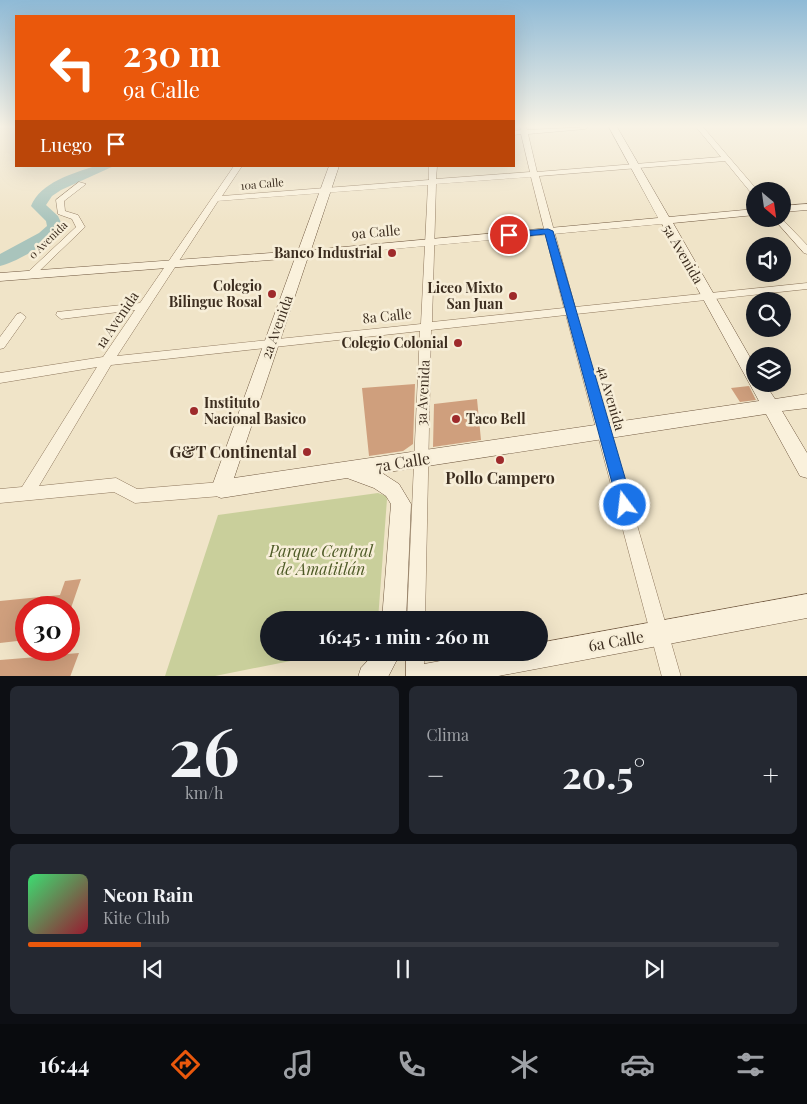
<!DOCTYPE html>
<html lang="es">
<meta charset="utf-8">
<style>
:root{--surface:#171b24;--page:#242831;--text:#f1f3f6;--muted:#9ea1a6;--line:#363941;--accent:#ea580c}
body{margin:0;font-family:"Playfair Display",serif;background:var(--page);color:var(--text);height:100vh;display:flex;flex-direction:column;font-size:19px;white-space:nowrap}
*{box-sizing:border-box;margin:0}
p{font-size:16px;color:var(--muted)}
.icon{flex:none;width:28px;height:28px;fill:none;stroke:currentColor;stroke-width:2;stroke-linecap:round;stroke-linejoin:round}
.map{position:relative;height:676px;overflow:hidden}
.details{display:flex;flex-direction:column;gap:10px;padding:10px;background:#0d0f14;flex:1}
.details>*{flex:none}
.guide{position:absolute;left:15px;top:15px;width:500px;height:152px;border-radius:0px;box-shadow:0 5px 20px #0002;background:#ea580c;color:#fff;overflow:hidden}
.needle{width:32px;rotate:151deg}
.buttons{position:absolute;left:746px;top:182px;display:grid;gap:10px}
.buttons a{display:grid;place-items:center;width:45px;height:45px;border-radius:50%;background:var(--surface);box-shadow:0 5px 20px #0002;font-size:25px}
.speed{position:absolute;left:15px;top:596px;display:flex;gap:10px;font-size:25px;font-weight:700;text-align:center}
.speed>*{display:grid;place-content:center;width:65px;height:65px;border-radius:50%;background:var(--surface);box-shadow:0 5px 20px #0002;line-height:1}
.speed .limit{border:8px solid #d22;background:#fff;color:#111}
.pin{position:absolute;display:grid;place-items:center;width:42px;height:42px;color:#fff;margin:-21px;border:2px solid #fff;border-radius:50%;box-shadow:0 1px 5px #0007}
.me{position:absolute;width:55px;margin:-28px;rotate:345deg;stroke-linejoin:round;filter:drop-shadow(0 0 4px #0008)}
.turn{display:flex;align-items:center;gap:18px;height:105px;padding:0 25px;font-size:22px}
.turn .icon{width:65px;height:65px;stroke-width:2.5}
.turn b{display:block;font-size:35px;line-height:42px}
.then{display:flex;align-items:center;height:48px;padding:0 25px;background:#0003;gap:10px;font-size:19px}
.big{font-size:38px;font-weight:700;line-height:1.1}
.details .tile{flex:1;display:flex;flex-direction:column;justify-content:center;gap:8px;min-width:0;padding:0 18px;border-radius:8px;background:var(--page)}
.details .dial{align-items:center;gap:0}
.dial b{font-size:65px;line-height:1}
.song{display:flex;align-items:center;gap:15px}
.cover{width:60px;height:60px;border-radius:8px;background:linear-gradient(135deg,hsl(140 70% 55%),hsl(350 70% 35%))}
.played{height:5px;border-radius:2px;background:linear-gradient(90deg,var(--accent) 15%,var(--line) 15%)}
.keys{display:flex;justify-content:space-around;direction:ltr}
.heat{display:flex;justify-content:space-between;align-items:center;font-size:28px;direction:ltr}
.details .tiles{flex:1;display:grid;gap:10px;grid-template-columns:1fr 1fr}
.tile:last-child{grid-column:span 2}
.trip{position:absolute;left:260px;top:611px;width:288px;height:50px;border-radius:25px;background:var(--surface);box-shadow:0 5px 20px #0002;font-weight:700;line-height:50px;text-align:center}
.menu{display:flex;height:80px;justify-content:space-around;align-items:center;background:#090b0e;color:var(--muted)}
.menu .icon{width:35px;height:35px}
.menu .active{color:var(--accent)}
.menu b{font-size:22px;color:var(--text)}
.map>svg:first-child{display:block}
.green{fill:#c9cf9b}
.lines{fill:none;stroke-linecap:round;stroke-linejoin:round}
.river{fill:#a9c4bc;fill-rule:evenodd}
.building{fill:#cf9f7d}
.street-casing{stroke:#8d765c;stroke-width:1}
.secondary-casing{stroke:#6f573f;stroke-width:1}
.street{fill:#faf1dc;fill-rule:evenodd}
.secondary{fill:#faf1dc;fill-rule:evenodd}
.route{fill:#1a73e8;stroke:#114b97}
.poi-dot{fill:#9e2a2b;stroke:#f7eed8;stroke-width:2}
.labels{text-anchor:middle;stroke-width:5;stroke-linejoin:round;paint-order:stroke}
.far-street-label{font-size:11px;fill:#3d2e20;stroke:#f7eed8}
.street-label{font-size:14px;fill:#3d2e20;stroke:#f7eed8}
.poi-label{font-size:14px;font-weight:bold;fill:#3d2e20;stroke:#f7eed8;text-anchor:end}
.near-poi-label{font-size:16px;font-weight:bold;fill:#3d2e20;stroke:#f7eed8;text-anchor:end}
.near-street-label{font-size:16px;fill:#3d2e20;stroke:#f7eed8}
.near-park-label{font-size:16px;font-style:italic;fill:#4d5a26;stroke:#f7eed8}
</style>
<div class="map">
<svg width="807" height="677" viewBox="0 0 807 677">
<rect width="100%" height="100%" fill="#f0e4c8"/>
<path class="green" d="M378,493L386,496L387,499L378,620H269V652L331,653L215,676H165L218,515Z"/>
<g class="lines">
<path class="river" d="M95,166H114L61,190L52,196L46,205L58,216L63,227C53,241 17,262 0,266V254L39,233L47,226L46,221L31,206C41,182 72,174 95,166Z"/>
</g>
<path class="building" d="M415,384L413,444L403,451L369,456L362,388Z
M749,386L756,400L740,402L731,388Z
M477,399L481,440L433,447L434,404Z
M81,579L71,608H26V640L0,643V601L60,595L65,581Z
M39,650H57L55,655L79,653L70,677H0V660L37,657Z"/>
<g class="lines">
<g class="street-casing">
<path id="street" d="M520,127H526L527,130L588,127L585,129L528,134L537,172L721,157L696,127H703L758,191H755V194H752L725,161L539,176L575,307L807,283V289L576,314L681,677H662L566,315L431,330L425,620H407L420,331L111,365L39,486L116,478L137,489L221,482L226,484L228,489L226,494L221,496L135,503L114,492L0,503V489L22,487L97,367L0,383V373L103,357L135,310L61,319L56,315L57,312L140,303L234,166H242L222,196L429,180V166H437L436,179L530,172L521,134L514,135V131L521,130ZM531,177L564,308L432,322L436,184ZM428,185L421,324L117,356L218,201Z
M79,182L86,184L64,201L65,211L78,215L85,227L33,277H27L25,275L27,273L76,227L72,219L58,214L56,200Z
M774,219H782L807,245V254L804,253Z
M21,313L26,317L4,348L0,349V337L17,314Z
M406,652H424V677H406Z"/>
</g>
<g class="secondary-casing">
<path id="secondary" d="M609,127H617L669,217L755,209V215L673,223L755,366V384H765L775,399L807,394V408L782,411L807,453V478L800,476L766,414L382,473L399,484L411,504L406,620H382L391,504L386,496L374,488L347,478L221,498L214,495L211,489L295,258L0,281V273L298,251L329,166H339L311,250L658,218ZM662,224L759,401L234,478L308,257Z
M807,204V210L782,212V206Z
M807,594V618L493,677H412L415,668L424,664L489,652H539V643Z
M376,652H401L388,677H358L361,668Z"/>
</g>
<use href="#street" class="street"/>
<use href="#secondary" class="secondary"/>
</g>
<linearGradient id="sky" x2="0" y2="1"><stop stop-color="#8fbad6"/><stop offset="0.57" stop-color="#f8f3e6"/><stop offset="1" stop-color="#f8f3e6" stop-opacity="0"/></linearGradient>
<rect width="807" height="222" fill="url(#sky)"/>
<path class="route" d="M548,229L553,231L633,505L631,510L625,512L620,510L618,505L545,234L509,238L504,235L509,232Z"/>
<g class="poi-dot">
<circle cx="392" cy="253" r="5"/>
<circle cx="272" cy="294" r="5"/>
<circle cx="513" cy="296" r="5"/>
<circle cx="458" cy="343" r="5"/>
<circle cx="194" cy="411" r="5"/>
<circle cx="456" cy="419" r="5"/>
<circle cx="307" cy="452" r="5"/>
<circle cx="500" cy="460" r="5"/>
</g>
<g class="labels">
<g class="far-street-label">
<text transform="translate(262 184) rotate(-5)" y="4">10a Calle</text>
<text transform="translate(48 240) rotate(-44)" y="4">0 Avenida</text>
</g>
<g class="street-label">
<text transform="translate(376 232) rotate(-5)" y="5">9a Calle</text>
<text transform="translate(683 254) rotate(60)" y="5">5a Avenida</text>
<text transform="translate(387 316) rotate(-6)" y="5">8a Calle</text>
<text transform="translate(117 320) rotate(-56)" y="5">1a Avenida</text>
<text transform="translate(277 327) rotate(-70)" y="5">2a Avenida</text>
<text transform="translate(423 393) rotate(-87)" y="5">3a Avenida</text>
<text transform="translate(611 398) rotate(74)" y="5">4a Avenida</text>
</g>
<g class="poi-label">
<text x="382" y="258">Banco Industrial</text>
<text x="262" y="291">Colegio<tspan x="262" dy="16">Bilingue Rosal</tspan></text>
<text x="503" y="293">Liceo Mixto<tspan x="503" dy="16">San Juan</tspan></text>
<text x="448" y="348">Colegio Colonial</text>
<text x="204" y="408" text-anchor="start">Instituto<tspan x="204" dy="16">Nacional Basico</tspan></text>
<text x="466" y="424" text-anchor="start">Taco Bell</text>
</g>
<g class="near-poi-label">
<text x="297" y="458">G&amp;T Continental</text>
<text x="500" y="484" text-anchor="middle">Pollo Campero</text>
</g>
<g class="near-street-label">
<text transform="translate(403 462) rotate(-9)" y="6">7a Calle</text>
<text transform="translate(616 641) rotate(-10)" y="6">6a Calle</text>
</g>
<g class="near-park-label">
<text x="321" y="557">Parque Central<tspan x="321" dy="18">de Amatitlán</tspan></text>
</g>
</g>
</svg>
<div class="buttons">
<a><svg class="needle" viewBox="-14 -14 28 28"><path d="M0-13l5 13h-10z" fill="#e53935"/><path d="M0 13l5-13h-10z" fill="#9ea1a6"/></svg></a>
<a><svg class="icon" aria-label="sound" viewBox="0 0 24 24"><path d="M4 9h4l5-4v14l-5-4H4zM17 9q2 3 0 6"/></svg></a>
<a><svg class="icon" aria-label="search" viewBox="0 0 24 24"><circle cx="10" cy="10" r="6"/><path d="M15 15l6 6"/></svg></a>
<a><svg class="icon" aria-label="layers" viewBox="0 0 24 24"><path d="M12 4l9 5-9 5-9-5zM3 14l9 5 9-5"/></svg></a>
</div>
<div class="speed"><div class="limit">30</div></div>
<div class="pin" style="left:509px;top:235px;background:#d93025"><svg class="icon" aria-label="arrive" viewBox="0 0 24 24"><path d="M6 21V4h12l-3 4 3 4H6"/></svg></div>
<svg class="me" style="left:625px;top:505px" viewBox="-20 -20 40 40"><circle r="17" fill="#1a73e8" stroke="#fff" stroke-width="3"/><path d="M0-11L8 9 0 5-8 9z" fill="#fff"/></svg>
<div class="trip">16:45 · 1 min · 260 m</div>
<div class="guide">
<div class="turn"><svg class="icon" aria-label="left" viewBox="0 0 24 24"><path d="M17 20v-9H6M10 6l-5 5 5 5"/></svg><div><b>230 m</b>9a Calle</div></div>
<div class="then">Luego<svg class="icon" aria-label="arrive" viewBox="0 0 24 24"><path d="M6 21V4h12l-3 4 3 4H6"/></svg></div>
</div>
</div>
<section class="details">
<div class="tiles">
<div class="tile dial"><b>26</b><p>km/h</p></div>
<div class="tile"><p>Clima</p>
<div class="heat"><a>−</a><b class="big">20.5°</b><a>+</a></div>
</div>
<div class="tile">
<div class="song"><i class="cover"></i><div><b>Neon Rain</b><p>Kite Club</p></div></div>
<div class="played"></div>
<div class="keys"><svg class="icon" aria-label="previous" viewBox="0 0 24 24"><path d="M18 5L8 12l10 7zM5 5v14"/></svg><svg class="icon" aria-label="pause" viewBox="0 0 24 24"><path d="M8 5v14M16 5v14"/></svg><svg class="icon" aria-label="next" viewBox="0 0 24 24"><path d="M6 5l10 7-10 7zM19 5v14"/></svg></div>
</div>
</div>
</section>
<nav class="menu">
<b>16:44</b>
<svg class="icon active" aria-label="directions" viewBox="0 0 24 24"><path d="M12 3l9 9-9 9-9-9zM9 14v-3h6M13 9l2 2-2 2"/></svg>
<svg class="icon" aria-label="music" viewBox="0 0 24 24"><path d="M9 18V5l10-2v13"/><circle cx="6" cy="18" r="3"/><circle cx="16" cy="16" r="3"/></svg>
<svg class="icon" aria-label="phone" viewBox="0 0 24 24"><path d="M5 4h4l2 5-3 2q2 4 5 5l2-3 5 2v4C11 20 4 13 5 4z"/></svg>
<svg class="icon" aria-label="climate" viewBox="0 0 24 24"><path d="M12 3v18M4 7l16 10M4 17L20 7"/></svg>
<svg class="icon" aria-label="car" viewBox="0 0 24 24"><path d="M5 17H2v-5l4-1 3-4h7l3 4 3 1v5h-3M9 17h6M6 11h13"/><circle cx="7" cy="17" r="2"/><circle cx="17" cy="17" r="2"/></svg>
<svg class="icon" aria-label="filters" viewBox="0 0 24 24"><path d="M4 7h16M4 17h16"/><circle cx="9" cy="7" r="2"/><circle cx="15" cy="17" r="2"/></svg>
</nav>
